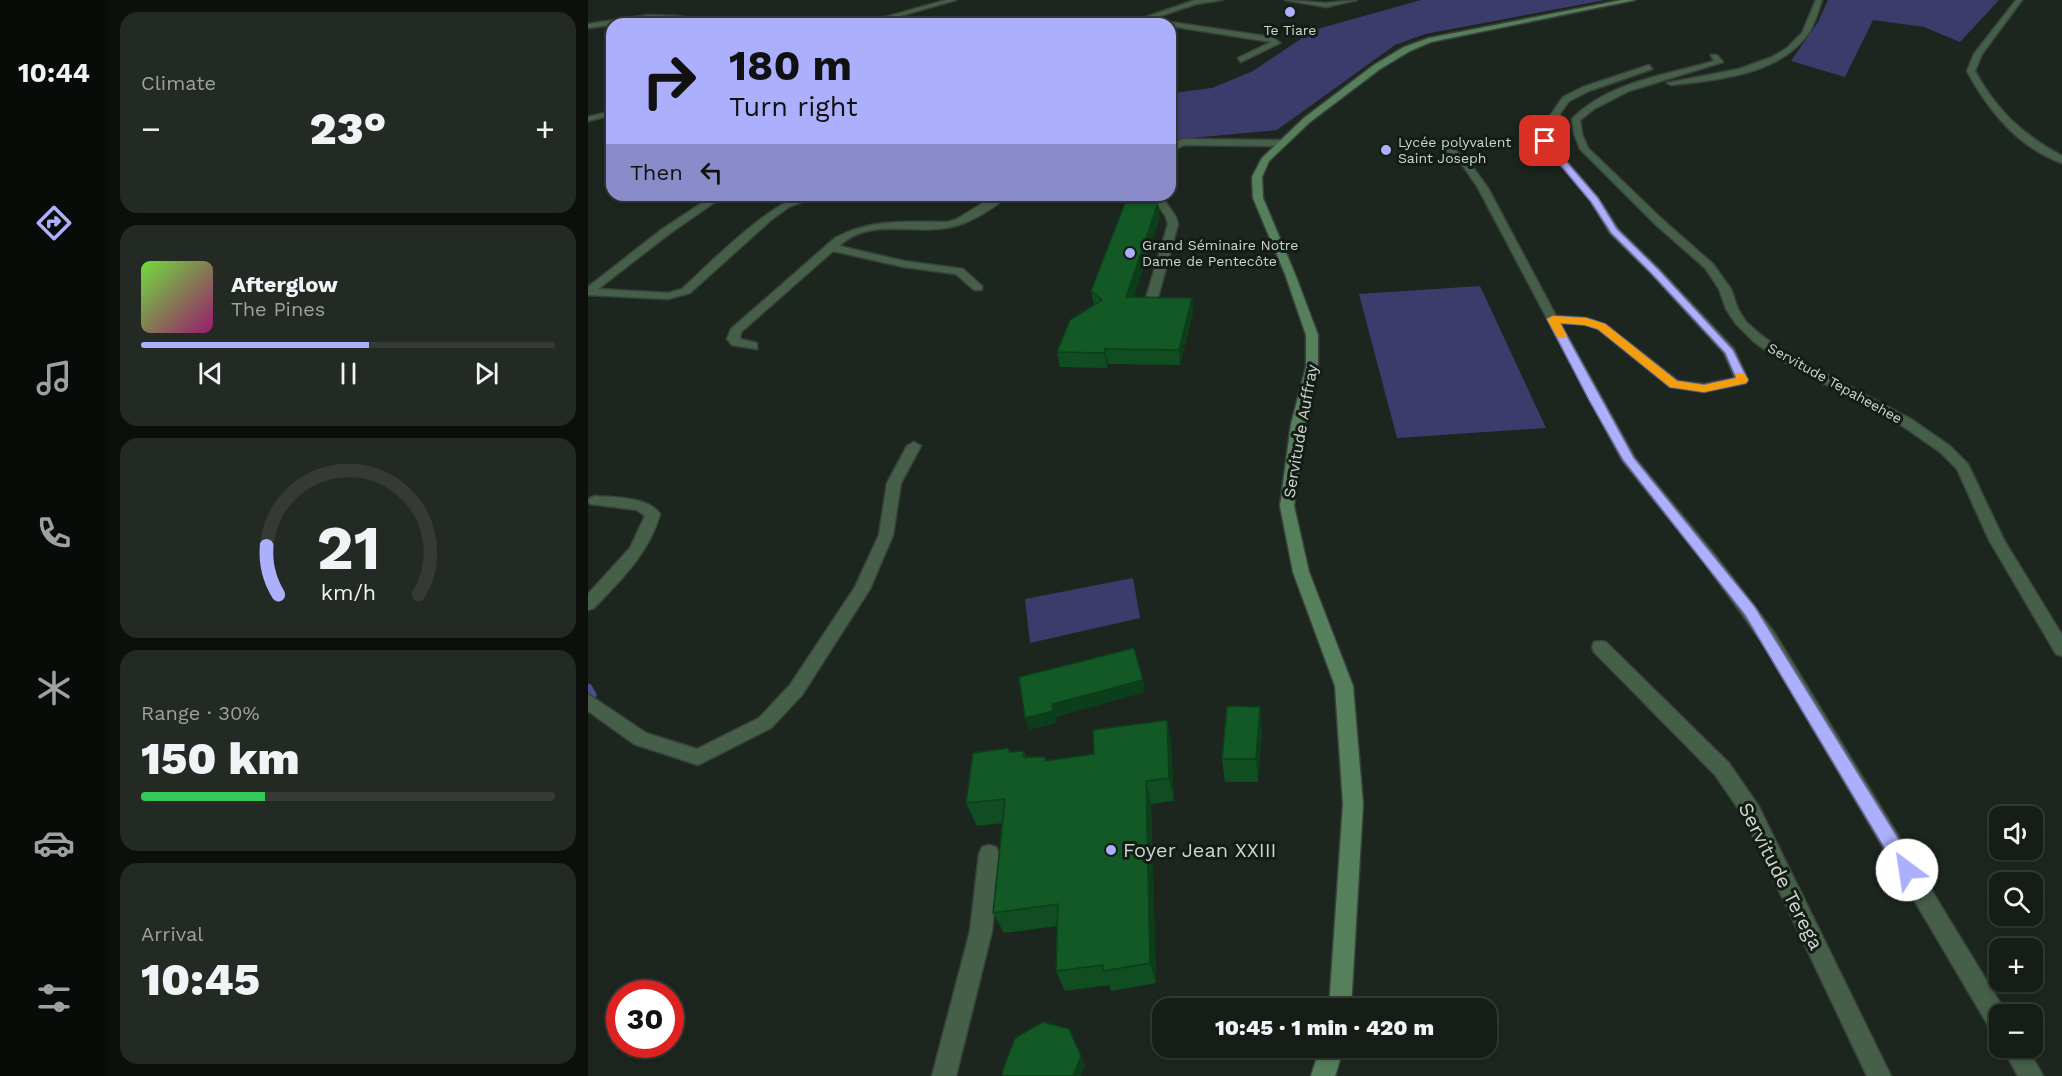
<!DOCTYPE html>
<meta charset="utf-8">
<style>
:root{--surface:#161c16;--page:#232923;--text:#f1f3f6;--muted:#9ea1a1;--line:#353a35;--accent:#acaffb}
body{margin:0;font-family:"Work Sans",sans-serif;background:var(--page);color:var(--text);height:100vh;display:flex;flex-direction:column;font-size:22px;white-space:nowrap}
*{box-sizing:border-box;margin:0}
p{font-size:20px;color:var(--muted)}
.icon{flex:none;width:33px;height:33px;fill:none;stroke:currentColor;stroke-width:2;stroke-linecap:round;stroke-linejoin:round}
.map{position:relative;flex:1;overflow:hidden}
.panel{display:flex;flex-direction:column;gap:12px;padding:12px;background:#0c0f0c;width:480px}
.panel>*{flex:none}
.hud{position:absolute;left:18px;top:18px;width:570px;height:183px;border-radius:18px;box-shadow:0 3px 9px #0003,0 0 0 2px var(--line);background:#acaffb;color:#111;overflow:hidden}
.buttons{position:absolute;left:1401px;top:806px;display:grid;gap:12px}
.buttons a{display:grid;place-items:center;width:54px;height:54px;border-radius:12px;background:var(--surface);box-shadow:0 3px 9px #0003,0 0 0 2px var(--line);font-size:30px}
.speed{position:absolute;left:18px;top:980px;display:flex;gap:12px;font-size:30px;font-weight:700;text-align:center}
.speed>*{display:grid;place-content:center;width:78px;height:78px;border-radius:50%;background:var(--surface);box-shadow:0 3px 9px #0003,0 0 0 2px var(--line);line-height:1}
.speed .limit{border:9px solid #d22;background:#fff;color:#111}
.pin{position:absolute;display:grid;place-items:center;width:51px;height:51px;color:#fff;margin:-26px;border-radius:12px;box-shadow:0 3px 9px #0006}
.me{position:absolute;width:66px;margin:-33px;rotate:329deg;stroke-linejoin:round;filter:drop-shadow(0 0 4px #0008)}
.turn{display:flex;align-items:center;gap:21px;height:126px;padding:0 24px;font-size:27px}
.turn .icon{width:78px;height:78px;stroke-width:2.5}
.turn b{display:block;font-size:42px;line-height:51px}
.then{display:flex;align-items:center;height:57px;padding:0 24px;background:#0003;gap:12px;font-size:22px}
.big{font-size:45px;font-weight:800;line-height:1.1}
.panel .tile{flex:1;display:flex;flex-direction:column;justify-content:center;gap:9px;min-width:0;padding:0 21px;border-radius:18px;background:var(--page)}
.panel .dial{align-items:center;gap:0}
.dial svg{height:156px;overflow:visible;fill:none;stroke:var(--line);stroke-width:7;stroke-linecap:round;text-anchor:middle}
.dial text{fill:var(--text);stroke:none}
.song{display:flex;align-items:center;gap:18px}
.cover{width:72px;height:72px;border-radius:9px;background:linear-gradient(135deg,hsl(100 70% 55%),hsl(320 70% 35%))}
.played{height:6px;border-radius:3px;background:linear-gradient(90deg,var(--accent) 55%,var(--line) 55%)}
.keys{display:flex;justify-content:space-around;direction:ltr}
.heat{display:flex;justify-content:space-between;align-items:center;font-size:33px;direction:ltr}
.charge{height:9px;border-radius:4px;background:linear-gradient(90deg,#34c759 30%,var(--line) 0)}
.trip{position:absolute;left:564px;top:998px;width:345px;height:60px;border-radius:18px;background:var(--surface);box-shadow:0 3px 9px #0003,0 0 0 2px var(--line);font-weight:800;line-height:60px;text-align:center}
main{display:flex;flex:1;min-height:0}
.tab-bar{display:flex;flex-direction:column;width:108px;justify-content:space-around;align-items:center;background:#090b09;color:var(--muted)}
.tab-bar .icon{width:42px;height:42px}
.tab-bar .selected{color:var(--accent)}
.tab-bar b{font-size:27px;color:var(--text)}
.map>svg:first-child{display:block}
.green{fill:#3c3c6c}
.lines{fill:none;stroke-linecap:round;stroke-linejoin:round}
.stream{stroke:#4e4c8f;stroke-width:9}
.street-casing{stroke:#39423a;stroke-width:3}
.secondary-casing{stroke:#39423a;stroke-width:3}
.street{fill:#455f48;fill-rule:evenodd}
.secondary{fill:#56805c;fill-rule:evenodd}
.wall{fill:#104d21}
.shaded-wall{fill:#0d3e1b}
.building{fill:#135926;stroke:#0d3e1b;stroke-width:1.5}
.route{fill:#acaffb;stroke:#7072a3;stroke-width:1.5}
.slow{fill:#f59e0b}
.poi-dot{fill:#acaffb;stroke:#141d15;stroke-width:2}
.labels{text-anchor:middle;stroke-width:6;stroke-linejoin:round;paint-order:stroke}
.far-poi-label{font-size:14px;fill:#ced4cf;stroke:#141d15;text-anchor:start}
.far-street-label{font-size:14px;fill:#ced4cf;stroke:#141d15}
.street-label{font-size:16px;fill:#ced4cf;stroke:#141d15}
.near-poi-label{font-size:20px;fill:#ced4cf;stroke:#141d15;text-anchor:start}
.near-street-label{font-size:20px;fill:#ced4cf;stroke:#141d15}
</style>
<main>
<nav class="tab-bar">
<b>10:44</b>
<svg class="icon selected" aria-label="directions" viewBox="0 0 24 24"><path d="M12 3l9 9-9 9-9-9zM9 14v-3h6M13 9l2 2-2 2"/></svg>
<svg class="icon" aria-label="music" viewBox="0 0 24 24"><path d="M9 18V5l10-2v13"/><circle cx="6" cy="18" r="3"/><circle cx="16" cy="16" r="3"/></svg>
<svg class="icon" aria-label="phone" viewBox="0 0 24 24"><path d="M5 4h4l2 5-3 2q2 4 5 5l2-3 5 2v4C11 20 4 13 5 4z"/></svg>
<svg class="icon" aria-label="climate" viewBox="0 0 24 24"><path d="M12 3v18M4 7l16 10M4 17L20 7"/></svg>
<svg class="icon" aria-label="car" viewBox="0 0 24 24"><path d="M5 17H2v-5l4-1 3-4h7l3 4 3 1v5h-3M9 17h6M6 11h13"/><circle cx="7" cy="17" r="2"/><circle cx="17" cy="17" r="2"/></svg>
<svg class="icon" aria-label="filters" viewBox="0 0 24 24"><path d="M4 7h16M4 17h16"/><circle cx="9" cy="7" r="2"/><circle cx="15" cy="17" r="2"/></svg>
</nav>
<section class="panel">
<div class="tile"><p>Climate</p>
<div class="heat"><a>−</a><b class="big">23°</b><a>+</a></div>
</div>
<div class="tile">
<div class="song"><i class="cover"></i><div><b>Afterglow</b><p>The Pines</p></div></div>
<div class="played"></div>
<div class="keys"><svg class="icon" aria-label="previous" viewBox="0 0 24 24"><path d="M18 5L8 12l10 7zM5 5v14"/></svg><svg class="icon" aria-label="pause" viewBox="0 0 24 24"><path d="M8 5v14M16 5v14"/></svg><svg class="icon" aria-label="next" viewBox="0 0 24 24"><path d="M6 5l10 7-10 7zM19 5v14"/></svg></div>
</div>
<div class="tile dial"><svg viewBox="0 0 100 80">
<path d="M14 69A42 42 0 1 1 86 69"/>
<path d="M14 69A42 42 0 0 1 8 44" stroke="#acaffb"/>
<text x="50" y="56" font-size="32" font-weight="700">21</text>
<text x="50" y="72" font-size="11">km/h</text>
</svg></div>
<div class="tile"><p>Range · 30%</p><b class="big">150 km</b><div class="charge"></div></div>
<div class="tile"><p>Arrival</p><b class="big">10:45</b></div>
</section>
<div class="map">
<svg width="1474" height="1076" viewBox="0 0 1474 1076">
<rect width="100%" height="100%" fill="#1d261e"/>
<path class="green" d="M833,0H1017L837,34L807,45L689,130L582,140V97L592,92L624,88L665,71L726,30Z
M1240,0H1411L1372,42L1336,27L1285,20L1257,77L1203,61L1230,22Z
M892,286L958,428L809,438L771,294Z
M545,578L552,618L442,643L437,599Z"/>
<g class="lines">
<path class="stream" d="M0,688L4,695L0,699"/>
<g class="street-casing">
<path id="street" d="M358,0H368L284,24H273Z
M607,0H634L608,4L548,24H538Z
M697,0L738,3L769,0L738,7Z
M1228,0H1234C1230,12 1227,24 1220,34C1191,75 1128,80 1083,85L1079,83L1151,69L1184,57L1199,48L1214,33Z
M1428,0H1434L1394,54L1387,71C1408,110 1435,135 1474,156V163C1431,148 1400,110 1379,71L1386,54Z
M60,15L90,16L122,24L90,20H60L0,28V24Z
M582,22L684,37L692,43L653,62L650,58L683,42L582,26L579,24Z
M1123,55H1129L1135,62L1041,91L1006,109L992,120L994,134L1000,148L1075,220L1125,264L1143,289L1150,309L1158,322L1174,336L1200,354L1323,419L1362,446L1380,464L1416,540L1474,635V656L1468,654L1401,540L1369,469L1352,452L1313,425L1192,360L1166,342L1148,324L1138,309L1131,289L1117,268L1067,224L992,149L986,134L984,119C1020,82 1079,75 1126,61Z
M1061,65L1064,69L1001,91L981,101L959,132L961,141L1010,198L1030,229L1071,269L1146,349L1160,380L1158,383L1116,392L1082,387L1010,329L996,324L972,323L1047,458L1127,555L1186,632L1419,1014H1412V1035L1404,1032L1174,642L1117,563L1034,460L890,188L875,166L854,147L861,145L881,162L900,188L968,316L998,318L1018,325L1090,381L1116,384L1147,378L1136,353L1063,273L1022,233L1003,201L953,141L951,132L975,97L995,87Z
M24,111V115L0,121V117Z
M594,139L692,140L696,143L692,146L596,145L582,152V145Z
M126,195H137L81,234L10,289L80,293L94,289C115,270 200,183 226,197L201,207L183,220L102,293L80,299L0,295V287L73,230Z
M408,195H420C407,208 382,223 363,227C325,236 284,216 251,246L316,261L375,269L394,286V290H386L368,274L316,267L245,251L153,332L152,339L169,343V349L144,345L139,339L143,329L247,238C283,218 321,222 360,222L369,219Z
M563,195H573L588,217L590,224L567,308L561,311L555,308L580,224L578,217Z
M326,442L333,446L313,483L305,535L282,589L214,695L183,728L110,765L46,744L0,711V694L58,733L109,749L171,718L202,685L267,587L291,535L299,483L319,446Z
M7,496C27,498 59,496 72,514C61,553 33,580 6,608L0,610V594L42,548L57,516L49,510L2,504L0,501L2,498Z
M1012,641L1018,642L1141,763L1170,805L1303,1076H1279L1156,817L1127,775L1006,652L1004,647L1006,642Z
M401,845L408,847L411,854L404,931L368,1076H344L382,931L391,854L394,847Z
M1414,1047H1439L1455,1076H1430Z"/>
</g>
<g class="secondary-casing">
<path id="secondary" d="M1034,0H1047L843,42L822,51L792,69L722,122L681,161L674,177L675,198L707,274L730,335V367L717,424L706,506L721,572L765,686L775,804L763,1008H741L755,804L747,686L705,572L692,506L703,424L718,367V335L697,274L665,198L664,177L674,158L716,118L786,65L816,47L841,38Z
M732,1047H756L747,1076H723Z"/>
</g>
<use href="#street" class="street"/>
<use href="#secondary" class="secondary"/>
</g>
<path class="wall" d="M572,217L545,297L604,298L605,312L592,365L520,364L519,368L472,367L469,352L506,305L503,291Z
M579,720L583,744L586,801L563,804L568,983L523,991L521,985L477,991L468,971L469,926L416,933L405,913L415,823L389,826L378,803L422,752L436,751L438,757H457L458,761L506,754Z
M674,730L670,782H637L634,759Z"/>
<path class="shaded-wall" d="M570,203L572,217L541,312L538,297Z
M604,298L605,312L592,365L591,350Z
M517,349L520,364L519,368L516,353Z
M555,680L557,692L468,717L469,723L441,730L437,718L464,704Z
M672,707L674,730L670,782L668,759Z
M579,720L583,744L586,801L581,778Z
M558,781L563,804L568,983L562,963Z
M481,1029L497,1065L493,1076H485Z"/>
<path class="building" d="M21,104H24V113Z
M537,203H570L538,297L604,298L591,350L517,349L516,353L469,352L482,320L514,300L503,291Z
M546,648L555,680L464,704L465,711L437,718L431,677Z
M639,706L672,707L668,759H634Z
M579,720L581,778L558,781L562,963L515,971V965L468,971L470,904L405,913L417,799L378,803L385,753L421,748V752L436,751L435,757H457V761L506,754L505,730Z
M455,1022L481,1029L493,1056L485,1076H415L414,1072L427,1038Z"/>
<path class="route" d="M954,139H959L1010,198L1029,229L1070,269L1145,350L1160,380L1158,383L1116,392L1082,387L1010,329L997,325L972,323L1046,458L1167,607L1326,864L1328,870L1326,876L1319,879L1313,876L1157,615L1035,460L1001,400L959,319L965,316L998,318L1017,324L1089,381L1116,385L1148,378L1137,353L1063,273L1023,233L1003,202L954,143Z"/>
<path class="slow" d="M965,316L998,318L1017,324L1089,381L1116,385L1148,378V373H1156L1160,380L1158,383L1116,392L1082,387L1010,329L997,325L972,323L979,336L977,338H970L959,319Z"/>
<g class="poi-dot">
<circle cx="702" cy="12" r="6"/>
<circle cx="798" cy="150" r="6"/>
<circle cx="542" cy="253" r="6"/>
<circle cx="523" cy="850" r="6"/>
</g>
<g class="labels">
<g class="far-poi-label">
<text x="702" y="35" text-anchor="middle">Te Tiare</text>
<text x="810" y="147">Lycée polyvalent<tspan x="810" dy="16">Saint Joseph</tspan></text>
<text x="554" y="250">Grand Séminaire Notre<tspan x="554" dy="16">Dame de Pentecôte</tspan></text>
</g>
<g class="far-street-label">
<text transform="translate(1247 383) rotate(29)" y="5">Servitude Tepaheehee</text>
</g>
<g class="street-label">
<text transform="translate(712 431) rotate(-80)" y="6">Servitude Auffray</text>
</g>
<g class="near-poi-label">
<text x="535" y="857">Foyer Jean XXIII</text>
</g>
<g class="near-street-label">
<text transform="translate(1193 876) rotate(63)" y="7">Servitude Terega</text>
</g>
</g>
</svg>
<div class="buttons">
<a><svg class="icon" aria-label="sound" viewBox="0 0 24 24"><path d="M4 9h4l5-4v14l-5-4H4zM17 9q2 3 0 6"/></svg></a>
<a><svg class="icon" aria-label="search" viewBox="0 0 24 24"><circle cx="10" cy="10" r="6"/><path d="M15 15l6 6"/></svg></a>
<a>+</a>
<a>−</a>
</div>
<div class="speed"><div class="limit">30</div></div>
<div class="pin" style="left:957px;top:141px;background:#d93025"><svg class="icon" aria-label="arrive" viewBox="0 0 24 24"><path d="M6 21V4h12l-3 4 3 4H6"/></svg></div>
<svg class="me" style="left:1319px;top:870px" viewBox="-20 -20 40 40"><circle r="19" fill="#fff"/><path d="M0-13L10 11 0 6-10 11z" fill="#acaffb"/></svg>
<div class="trip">10:45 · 1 min · 420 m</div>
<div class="hud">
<div class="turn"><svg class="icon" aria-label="right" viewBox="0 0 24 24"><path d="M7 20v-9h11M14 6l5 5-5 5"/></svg><div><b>180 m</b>Turn right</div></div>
<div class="then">Then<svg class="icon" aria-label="left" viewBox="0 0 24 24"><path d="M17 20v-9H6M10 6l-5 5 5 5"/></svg></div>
</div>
</div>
</main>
